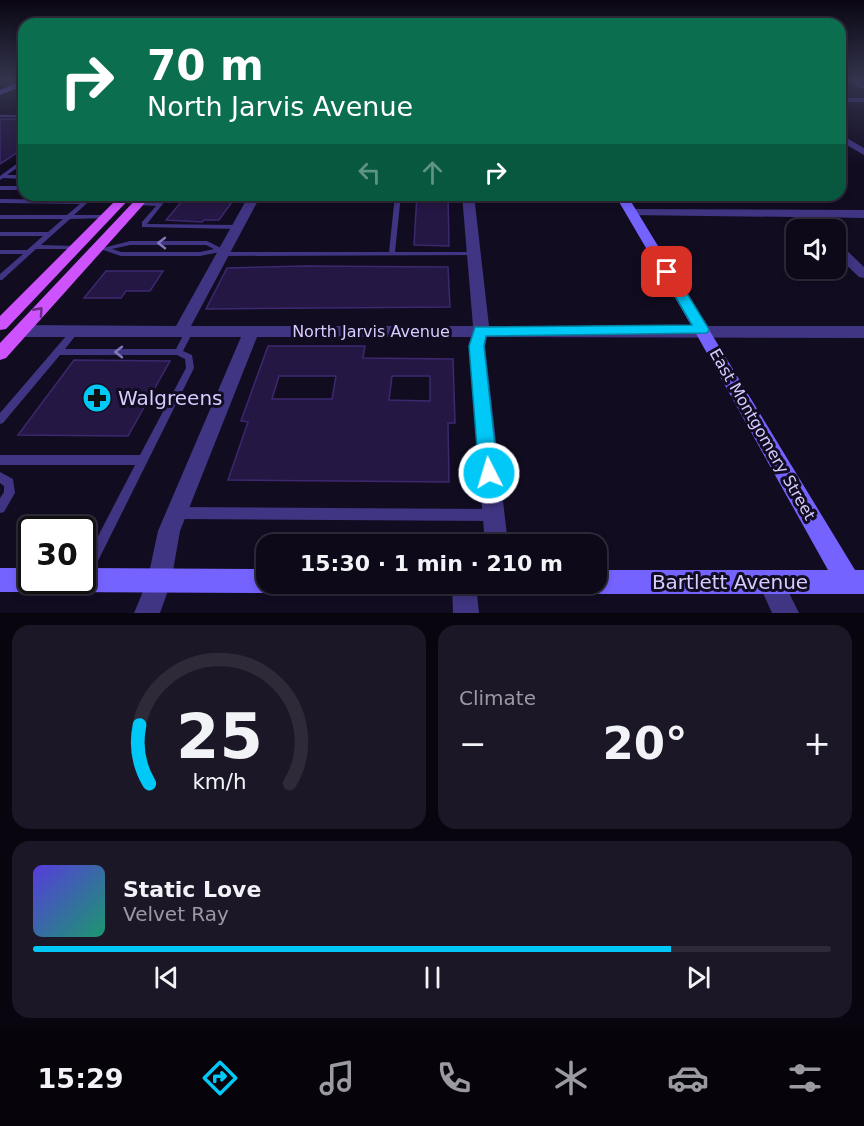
<!DOCTYPE html>
<meta charset="utf-8">
<style>
:root{--surface:#0e0919;--page:#1c1726;--text:#f1f3f6;--muted:#9b9aa2;--line:#2e2a38;--accent:#00c8f7}
body{margin:0;font-family:"DejaVu Sans",sans-serif;background:var(--page);color:var(--text);height:100vh;display:flex;flex-direction:column;font-size:22px;white-space:nowrap}
*{box-sizing:border-box;margin:0}
p{font-size:20px;color:var(--muted)}
.icon{flex:none;width:33px;height:33px;fill:none;stroke:currentColor;stroke-width:2;stroke-linecap:round;stroke-linejoin:round}
.map{position:relative;height:613px;overflow:hidden}
.panel{display:flex;flex-direction:column;gap:12px;padding:12px;background:#08050e;flex:1}
.panel>*{flex:none}
.banner{position:absolute;left:18px;top:18px;width:828px;height:183px;border-radius:18px;box-shadow:0 3px 9px #0003,0 0 0 2px var(--line);background:#0b6e4f;color:#fff;overflow:hidden}
.fabs{position:absolute;left:786px;top:219px;display:grid;gap:12px}
.fabs a{display:grid;place-items:center;width:60px;height:60px;border-radius:12px;background:var(--surface);box-shadow:0 3px 9px #0003,0 0 0 2px var(--line);font-size:30px}
.speed{position:absolute;left:18px;top:516px;display:flex;gap:12px;font-size:30px;font-weight:700;text-align:center}
.speed>*{display:grid;place-content:center;width:78px;height:78px;border-radius:50%;background:var(--surface);box-shadow:0 3px 9px #0003,0 0 0 2px var(--line);line-height:1}
.speed .limit{border:3px solid #111;border-radius:9px;background:#fff;color:#111}
.pin{position:absolute;display:grid;place-items:center;width:51px;height:51px;color:#fff;margin:-26px;border-radius:12px;box-shadow:0 3px 9px #0006}
.me{position:absolute;width:66px;margin:-33px;rotate:355deg;stroke-linejoin:round;filter:drop-shadow(0 0 4px #0008)}
.turn{display:flex;align-items:center;gap:21px;height:126px;padding:0 30px;font-size:27px}
.turn .icon{width:78px;height:78px;stroke-width:2.5}
.turn b{display:block;font-size:42px;line-height:51px}
.lanes{display:flex;align-items:center;height:57px;padding:0 30px;background:#0003;justify-content:center;gap:30px;direction:ltr}
.lanes .off{opacity:.35}
.big{font-size:45px;font-weight:600;line-height:1.1}
.panel .tile{flex:1;display:flex;flex-direction:column;justify-content:center;gap:9px;min-width:0;padding:0 21px;border-radius:18px;background:var(--page)}
.panel .dial{align-items:center;gap:0}
.dial svg{height:156px;overflow:visible;fill:none;stroke:var(--line);stroke-width:7;stroke-linecap:round;text-anchor:middle}
.dial text{fill:var(--text);stroke:none}
.song{display:flex;align-items:center;gap:18px}
.cover{width:72px;height:72px;border-radius:9px;background:linear-gradient(135deg,hsl(250 70% 55%),hsl(160 70% 35%))}
.played{height:6px;border-radius:3px;background:linear-gradient(90deg,var(--accent) 80%,var(--line) 80%)}
.keys{display:flex;justify-content:space-around;direction:ltr}
.heat{display:flex;justify-content:space-between;align-items:center;font-size:33px;direction:ltr}
.panel .tiles{flex:1;display:grid;gap:12px;grid-template-columns:1fr 1fr}
.tile:last-child{grid-column:span 2}
.trip{position:absolute;left:256px;top:534px;width:351px;height:60px;border-radius:18px;background:var(--surface);box-shadow:0 3px 9px #0003,0 0 0 2px var(--line);font-weight:600;line-height:60px;text-align:center}
.tab-bar{display:flex;height:96px;justify-content:space-around;align-items:center;background:#06040a;color:var(--muted)}
.tab-bar .icon{width:42px;height:42px}
.tab-bar .current{color:var(--accent)}
.tab-bar b{font-size:27px;color:var(--text)}
.map>svg:first-child{display:block}
.building{fill:#241743;stroke:#3d2870;stroke-width:1.5;fill-rule:evenodd}
.lines{fill:none;stroke-linecap:round;stroke-linejoin:round}
.lane{fill:#3f3582;fill-rule:evenodd}
.street{fill:#3f3582;fill-rule:evenodd}
.secondary{fill:#7563ff;fill-rule:evenodd}
.primary{fill:#ce53ff;fill-rule:evenodd}
.oneway{stroke:#8379ba}
.oneway2{stroke:#672c85}
.route{fill:#00c8f7;stroke:#0082a1;stroke-width:1.5}
.labels{text-anchor:middle;stroke-width:6;stroke-linejoin:round;paint-order:stroke}
.street-label{font-size:16px;fill:#d7ccff;stroke:#120c21}
.near-poi-label{font-size:20px;fill:#d7ccff;stroke:#120c21;text-anchor:start}
.near-street-label{font-size:20px;fill:#d7ccff;stroke:#120c21}
</style>
<div class="map">
<svg width="864" height="613" viewBox="0 0 864 613">
<rect width="100%" height="100%" fill="#120c21"/>
<path class="building" d="M0,119H24V148L0,164Z
M187,195H237L219,220H204L202,222L166,220Z
M417,195H448L449,246L414,245Z
M304,266L448,267L450,307L206,309L227,268Z
M106,271H163L150,291H126L121,298H84Z
M268,346H365L363,358L453,359L455,423H448L449,482L228,480L248,422L241,421ZM279,376H336L332,399H272ZM392,376H430V401L389,400Z
M74,360L170,361L128,436L18,435Z"/>
<g class="lines">
<path class="lane" d="M0,115H24V117H0Z
M22,160H24V163L7,175H24V179L3,178L0,180V176Z
M0,186H24V190H0Z
M90,195H96L74,215H105L108,217L107,218L70,219L41,245L75,246L77,247L78,248L77,249H36L2,280H0V274L23,254H0V250H27L43,236H0V232H48L63,219H0V215H67L80,204L0,203V199L84,200Z
M164,195L169,196L147,224L237,225L240,227L237,229L142,227V222L156,206L138,205L135,203L138,201L158,202Z
M395,195H401L395,252H474L476,253L477,254L476,255L223,256L220,254L223,252H389Z
M130,241H207L221,248L225,247L228,249L225,251L200,256H121L103,250L102,249L103,248ZM130,245H206L214,249L200,252H121L112,249Z
M76,327L79,328L80,330L65,349H176L187,328H193L194,330L183,351L192,355L194,368L88,581L84,583L79,580H82V567L135,465H0V455H140L186,368L185,359L177,355H60L3,423L0,424V413L73,328Z
M0,472L13,479L15,493L4,512L0,513V498L4,492V486L0,483Z
M179,507L491,509L495,511L497,515L495,519L491,521L179,519L175,517L173,513L175,509Z"/>
<path class="street" d="M845,80H854L864,84V89Z
M840,98H864V102H840Z
M840,134L864,148V155L840,141Z
M249,195H261L191,326H473L462,195H474L489,326H864V338L487,337L485,346L508,544H485L469,346L471,337H257L180,531L171,582L160,613H134L147,582L158,531L241,337H21L15,335L13,331L15,327L21,325L176,326Z
M632,209L864,210V218L808,217L821,230H807L794,217L628,215V211Z
M836,244L841,245L864,267V278L859,277L836,255Z
M770,570L779,573L799,613H772L758,582L761,573Z
M452,584H476L479,613H453Z"/>
<path class="secondary" d="M24,80V85L0,95V90Z
M615,195H627L855,570H864V594H597L588,591L585,584H597V570H828L694,330Z
M0,568H32V580H82V568L267,569V584H278L276,590L267,593L54,592L45,589L43,583L41,589L32,592H0Z"/>
<path class="primary" d="M121,195H133L6,329L0,330V316Z
M140,195H152L6,358L0,360V343Z"/>
</g>
<defs><path id="oneway-chevron" d="M-2-3.5L2.5 0L-2 3.5" fill="none" stroke-width="1.6" stroke-linecap="round" stroke-linejoin="round" transform="scale(1.5)"/></defs>
<g class="oneway">
<use href="#oneway-chevron" transform="translate(162 243) rotate(-180)"/>
<use href="#oneway-chevron" transform="translate(119 352) rotate(180)"/>
</g>
<use class="oneway2" href="#oneway-chevron" transform="translate(39 311) rotate(-48)"/>
<linearGradient id="sky" x2="0" y2="1"><stop stop-color="#0a0712"/><stop offset="0.48" stop-color="#33344e"/><stop offset="1" stop-color="#33344e" stop-opacity="0"/></linearGradient>
<rect width="864" height="166" fill="url(#sky)"/>
<path class="route" d="M667,268L672,269L707,326L709,330L707,333L486,336L484,346L498,473L496,479L489,482L482,479L479,473L469,346L475,327L692,325L661,272Z"/>
<defs>
<g id="pharmacy-disc" transform="scale(1.5)"><circle r="9.5" fill="#00c8f7" stroke="#120c21"/><path d="M-2-6h4v4h4v4h-4v4h-4v-4h-4v-4h4Z" fill="#111"/></g>
</defs>
<g fill-rule="evenodd">
<use href="#pharmacy-disc" x="97" y="398"/>
</g>
<g class="labels">
<g class="street-label">
<text x="371" y="337">North Jarvis Avenue</text>
<text transform="translate(763 434) rotate(60)" y="6">East Montgomery Street</text>
</g>
<g class="near-poi-label">
<text x="118" y="405">Walgreens</text>
</g>
<g class="near-street-label">
<text x="730" y="589">Bartlett Avenue</text>
</g>
</g>
</svg>
<div class="fabs">
<a><svg class="icon" aria-label="sound" viewBox="0 0 24 24"><path d="M4 9h4l5-4v14l-5-4H4zM17 9q2 3 0 6"/></svg></a>
</div>
<div class="speed"><div class="limit">30</div></div>
<div class="pin" style="left:667px;top:272px;background:#d93025"><svg class="icon" aria-label="arrive" viewBox="0 0 24 24"><path d="M6 21V4h12l-3 4 3 4H6"/></svg></div>
<svg class="me" style="left:489px;top:473px" viewBox="-20 -20 40 40"><circle r="17" fill="#00c8f7" stroke="#fff" stroke-width="3"/><path d="M0-11L8 9 0 5-8 9z" fill="#fff"/></svg>
<div class="trip">15:30 · 1 min · 210 m</div>
<div class="banner">
<div class="turn"><svg class="icon" aria-label="right" viewBox="0 0 24 24"><path d="M7 20v-9h11M14 6l5 5-5 5"/></svg><div><b>70 m</b>North Jarvis Avenue</div></div>
<div class="lanes"><svg class="icon off" aria-label="left" viewBox="0 0 24 24"><path d="M17 20v-9H6M10 6l-5 5 5 5"/></svg><svg class="icon off" aria-label="ahead" viewBox="0 0 24 24"><path d="M12 20V5M6 11l6-6 6 6"/></svg><svg class="icon" aria-label="right" viewBox="0 0 24 24"><path d="M7 20v-9h11M14 6l5 5-5 5"/></svg></div>
</div>
</div>
<section class="panel">
<div class="tiles">
<div class="tile dial"><svg viewBox="0 0 100 80">
<path d="M14 69A42 42 0 1 1 86 69"/>
<path d="M14 69A42 42 0 0 1 9 39" stroke="#00c8f7"/>
<text x="50" y="56" font-size="32" font-weight="700">25</text>
<text x="50" y="72" font-size="11">km/h</text>
</svg></div>
<div class="tile"><p>Climate</p>
<div class="heat"><a>−</a><b class="big">20°</b><a>+</a></div>
</div>
<div class="tile">
<div class="song"><i class="cover"></i><div><b>Static Love</b><p>Velvet Ray</p></div></div>
<div class="played"></div>
<div class="keys"><svg class="icon" aria-label="previous" viewBox="0 0 24 24"><path d="M18 5L8 12l10 7zM5 5v14"/></svg><svg class="icon" aria-label="pause" viewBox="0 0 24 24"><path d="M8 5v14M16 5v14"/></svg><svg class="icon" aria-label="next" viewBox="0 0 24 24"><path d="M6 5l10 7-10 7zM19 5v14"/></svg></div>
</div>
</div>
</section>
<nav class="tab-bar">
<b>15:29</b>
<svg class="icon current" aria-label="directions" viewBox="0 0 24 24"><path d="M12 3l9 9-9 9-9-9zM9 14v-3h6M13 9l2 2-2 2"/></svg>
<svg class="icon" aria-label="music" viewBox="0 0 24 24"><path d="M9 18V5l10-2v13"/><circle cx="6" cy="18" r="3"/><circle cx="16" cy="16" r="3"/></svg>
<svg class="icon" aria-label="phone" viewBox="0 0 24 24"><path d="M5 4h4l2 5-3 2q2 4 5 5l2-3 5 2v4C11 20 4 13 5 4z"/></svg>
<svg class="icon" aria-label="climate" viewBox="0 0 24 24"><path d="M12 3v18M4 7l16 10M4 17L20 7"/></svg>
<svg class="icon" aria-label="car" viewBox="0 0 24 24"><path d="M5 17H2v-5l4-1 3-4h7l3 4 3 1v5h-3M9 17h6M6 11h13"/><circle cx="7" cy="17" r="2"/><circle cx="17" cy="17" r="2"/></svg>
<svg class="icon" aria-label="filters" viewBox="0 0 24 24"><path d="M4 7h16M4 17h16"/><circle cx="9" cy="7" r="2"/><circle cx="15" cy="17" r="2"/></svg>
</nav>
